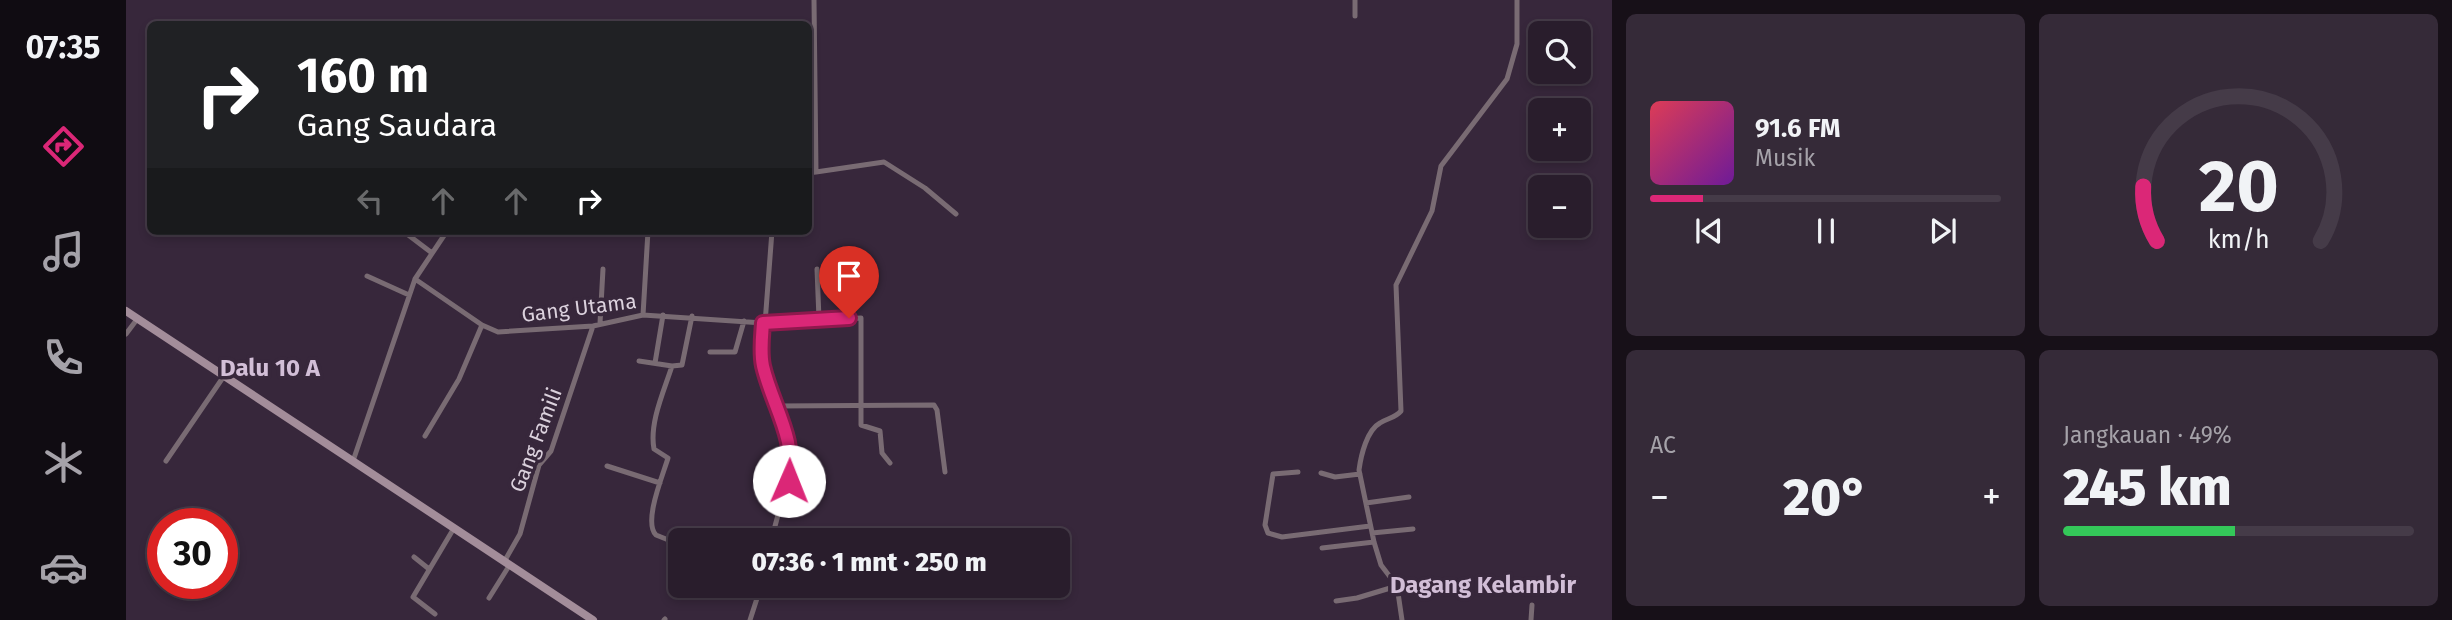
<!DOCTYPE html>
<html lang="id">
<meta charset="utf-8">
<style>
:root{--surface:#291d2c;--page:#352a38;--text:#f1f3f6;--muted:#a5a2a9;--line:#453b48;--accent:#db2777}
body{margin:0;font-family:"Fira Sans",sans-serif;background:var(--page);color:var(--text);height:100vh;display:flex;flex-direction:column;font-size:26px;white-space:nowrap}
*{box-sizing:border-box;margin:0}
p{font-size:23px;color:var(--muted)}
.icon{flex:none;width:38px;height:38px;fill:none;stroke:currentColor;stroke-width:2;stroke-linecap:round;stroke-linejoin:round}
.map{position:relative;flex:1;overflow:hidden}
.panel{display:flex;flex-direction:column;gap:14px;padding:14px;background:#171018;width:840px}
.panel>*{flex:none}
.banner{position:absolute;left:21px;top:21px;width:665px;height:214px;border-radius:10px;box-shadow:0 4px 10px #0003,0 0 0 2px var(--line);background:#202124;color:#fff;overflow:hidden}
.tools{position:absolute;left:1402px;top:21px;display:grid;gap:14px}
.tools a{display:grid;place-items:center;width:63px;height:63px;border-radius:10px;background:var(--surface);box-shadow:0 4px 10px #0003,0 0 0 2px var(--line);font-size:35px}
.speed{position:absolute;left:21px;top:508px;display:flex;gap:14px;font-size:35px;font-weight:700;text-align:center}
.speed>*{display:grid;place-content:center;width:91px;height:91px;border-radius:50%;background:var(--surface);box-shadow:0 4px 10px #0003,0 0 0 2px var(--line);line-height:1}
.speed .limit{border:10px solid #d22;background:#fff;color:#111}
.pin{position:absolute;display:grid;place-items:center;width:60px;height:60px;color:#fff;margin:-72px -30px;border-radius:50% 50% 50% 0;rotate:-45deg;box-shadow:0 0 7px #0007}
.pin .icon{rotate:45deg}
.me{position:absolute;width:77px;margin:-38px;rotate:1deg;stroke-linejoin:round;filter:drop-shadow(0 0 5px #0008)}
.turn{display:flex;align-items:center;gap:24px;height:147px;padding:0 35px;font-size:32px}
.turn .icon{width:91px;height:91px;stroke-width:2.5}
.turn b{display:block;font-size:49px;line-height:60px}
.lanes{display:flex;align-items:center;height:66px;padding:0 35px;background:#0003;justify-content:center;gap:35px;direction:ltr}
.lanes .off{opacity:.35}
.big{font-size:52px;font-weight:800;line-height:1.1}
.panel .card{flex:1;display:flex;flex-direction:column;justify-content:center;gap:10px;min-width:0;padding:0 24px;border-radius:10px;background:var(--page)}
.panel .dial{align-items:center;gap:0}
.dial svg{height:182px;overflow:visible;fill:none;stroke:var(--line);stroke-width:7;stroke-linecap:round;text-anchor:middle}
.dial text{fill:var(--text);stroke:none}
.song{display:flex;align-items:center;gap:21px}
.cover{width:84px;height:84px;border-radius:10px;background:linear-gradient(135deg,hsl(350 70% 55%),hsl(280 70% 35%))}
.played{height:7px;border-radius:4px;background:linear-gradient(90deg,var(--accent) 15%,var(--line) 15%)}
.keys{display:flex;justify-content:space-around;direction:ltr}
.heat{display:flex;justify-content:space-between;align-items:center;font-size:38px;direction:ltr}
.charge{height:10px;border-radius:5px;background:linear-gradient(90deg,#34c759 49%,var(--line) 0)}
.panel .tiles{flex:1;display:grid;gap:14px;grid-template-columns:repeat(2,1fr)}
.trip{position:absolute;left:542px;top:528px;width:402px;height:70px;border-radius:10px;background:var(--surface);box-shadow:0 4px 10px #0003,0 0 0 2px var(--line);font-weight:800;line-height:70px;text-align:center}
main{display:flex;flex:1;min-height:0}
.dock{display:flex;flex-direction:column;width:126px;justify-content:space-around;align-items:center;background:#100c12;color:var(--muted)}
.dock .icon{width:49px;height:49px}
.dock .current{color:var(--accent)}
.dock b{font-size:32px;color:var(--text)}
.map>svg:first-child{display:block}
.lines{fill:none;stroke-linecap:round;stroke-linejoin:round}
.street{stroke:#796b73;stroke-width:5}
.secondary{stroke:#a38d9a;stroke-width:8}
.route-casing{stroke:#8e194d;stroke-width:18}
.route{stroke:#db2777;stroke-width:12}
.labels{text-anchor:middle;stroke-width:7;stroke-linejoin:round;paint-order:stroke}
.street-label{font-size:21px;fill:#dbd1dd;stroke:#37273b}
.quarter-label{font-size:24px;font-weight:bold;fill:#d2bed7;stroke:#37273b}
</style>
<main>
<nav class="dock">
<b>07:35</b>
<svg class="icon current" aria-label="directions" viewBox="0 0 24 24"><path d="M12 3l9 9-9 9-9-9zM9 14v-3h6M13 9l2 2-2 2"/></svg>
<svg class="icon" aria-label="music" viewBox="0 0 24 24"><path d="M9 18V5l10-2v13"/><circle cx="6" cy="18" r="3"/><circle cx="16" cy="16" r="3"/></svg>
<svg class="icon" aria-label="phone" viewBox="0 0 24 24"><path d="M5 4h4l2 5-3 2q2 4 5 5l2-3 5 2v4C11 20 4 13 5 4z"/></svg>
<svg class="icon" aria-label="climate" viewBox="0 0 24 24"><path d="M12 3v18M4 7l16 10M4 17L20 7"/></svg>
<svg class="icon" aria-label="car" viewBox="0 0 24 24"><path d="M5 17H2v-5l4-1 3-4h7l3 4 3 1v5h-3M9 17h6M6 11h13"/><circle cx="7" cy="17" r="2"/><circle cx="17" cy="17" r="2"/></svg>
</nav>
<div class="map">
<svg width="1486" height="620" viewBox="0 0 1486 620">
<rect width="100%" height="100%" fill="#37273b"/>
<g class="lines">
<path class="street" d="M1229,16V0
M690,172L758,162L799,188L830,214
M682,173L690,172L688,0
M277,231L306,253
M691,269L693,319
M241,276L283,295
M289,279L356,325L372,332L467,326L517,315L637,323L735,318V425L754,431L756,453L764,463
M517,315L522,231
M474,323L477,269
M0,334L12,318
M584,352H609L618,321
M513,361L546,366C538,391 523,423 528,449L542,458C537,475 517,522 530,535L555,545
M529,363L537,315
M546,366L556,365L566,316
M651,406L808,405L811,410L819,472
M299,436L333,379L356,325
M40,461L98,376
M227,461L289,279L321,231
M481,466L534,483
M1172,472L1147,474L1139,525L1142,533L1156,537L1244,526
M1195,473L1209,477L1234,474
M1240,503L1283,497
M1246,533L1287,529
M645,541L666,463L663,445L636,363L646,231
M1196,548L1248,542
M288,557L303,569
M378,562L394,534L413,465L425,451L467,326
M363,598L383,566
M1210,601L1231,598L1271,586
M309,614L287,597L328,528
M538,620L539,619
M624,620L635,586
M1276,620L1271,586L1255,565L1248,542L1233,470C1235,455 1241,430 1254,423C1262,418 1269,418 1275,411L1270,285L1306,211L1315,166L1381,79L1391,44V0
M1405,620L1406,605"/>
<path class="secondary" d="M0,311L467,620"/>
</g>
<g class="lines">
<g class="route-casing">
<path id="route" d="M663,481C671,439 646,405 637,366C634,352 636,337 637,323L723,318"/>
</g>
<use href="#route" class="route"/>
</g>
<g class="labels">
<g class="street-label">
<text transform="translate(453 308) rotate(-7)" y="7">Gang Utama</text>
<text transform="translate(410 440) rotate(-69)" y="7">Gang Famili</text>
</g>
<g class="quarter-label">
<text x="144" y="376">Dalu 10 A</text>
<text x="1357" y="593">Dagang Kelambir</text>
</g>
</g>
</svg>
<div class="tools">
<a><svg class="icon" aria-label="search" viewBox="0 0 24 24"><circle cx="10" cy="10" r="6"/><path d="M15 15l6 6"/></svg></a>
<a>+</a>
<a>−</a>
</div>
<div class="speed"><div class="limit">30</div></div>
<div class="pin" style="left:723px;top:318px;background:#d93025"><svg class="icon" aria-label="arrive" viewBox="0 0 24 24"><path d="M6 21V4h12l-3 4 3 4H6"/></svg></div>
<svg class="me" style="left:663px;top:481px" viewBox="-20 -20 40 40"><circle r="19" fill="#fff"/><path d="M0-13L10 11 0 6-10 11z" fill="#db2777"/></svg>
<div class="trip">07:36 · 1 mnt · 250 m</div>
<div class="banner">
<div class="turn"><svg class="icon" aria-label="right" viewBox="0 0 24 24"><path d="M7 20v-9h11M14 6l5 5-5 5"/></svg><div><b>160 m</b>Gang Saudara</div></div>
<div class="lanes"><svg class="icon off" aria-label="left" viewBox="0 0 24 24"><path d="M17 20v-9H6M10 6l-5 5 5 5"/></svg><svg class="icon off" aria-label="ahead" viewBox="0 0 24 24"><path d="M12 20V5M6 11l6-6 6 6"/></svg><svg class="icon off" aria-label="ahead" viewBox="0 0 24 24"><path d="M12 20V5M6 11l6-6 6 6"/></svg><svg class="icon" aria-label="right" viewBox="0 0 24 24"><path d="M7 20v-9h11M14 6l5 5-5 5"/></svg></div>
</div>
</div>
<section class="panel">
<div class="tiles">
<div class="card">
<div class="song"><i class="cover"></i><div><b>91.6 FM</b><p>Musik</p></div></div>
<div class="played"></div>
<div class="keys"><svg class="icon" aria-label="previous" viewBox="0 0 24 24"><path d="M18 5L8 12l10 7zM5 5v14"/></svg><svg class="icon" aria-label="pause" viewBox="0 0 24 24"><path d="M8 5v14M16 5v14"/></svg><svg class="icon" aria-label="next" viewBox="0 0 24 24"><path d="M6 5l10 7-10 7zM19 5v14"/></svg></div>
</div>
<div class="card dial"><svg viewBox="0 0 100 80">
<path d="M14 69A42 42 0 1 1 86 69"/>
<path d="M14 69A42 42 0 0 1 8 45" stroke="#db2777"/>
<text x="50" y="56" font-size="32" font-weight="700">20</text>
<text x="50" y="72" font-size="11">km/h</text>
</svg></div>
<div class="card"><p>AC</p>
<div class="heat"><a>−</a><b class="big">20°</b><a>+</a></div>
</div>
<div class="card"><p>Jangkauan · 49%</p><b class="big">245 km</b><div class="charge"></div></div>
</div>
</section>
</main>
